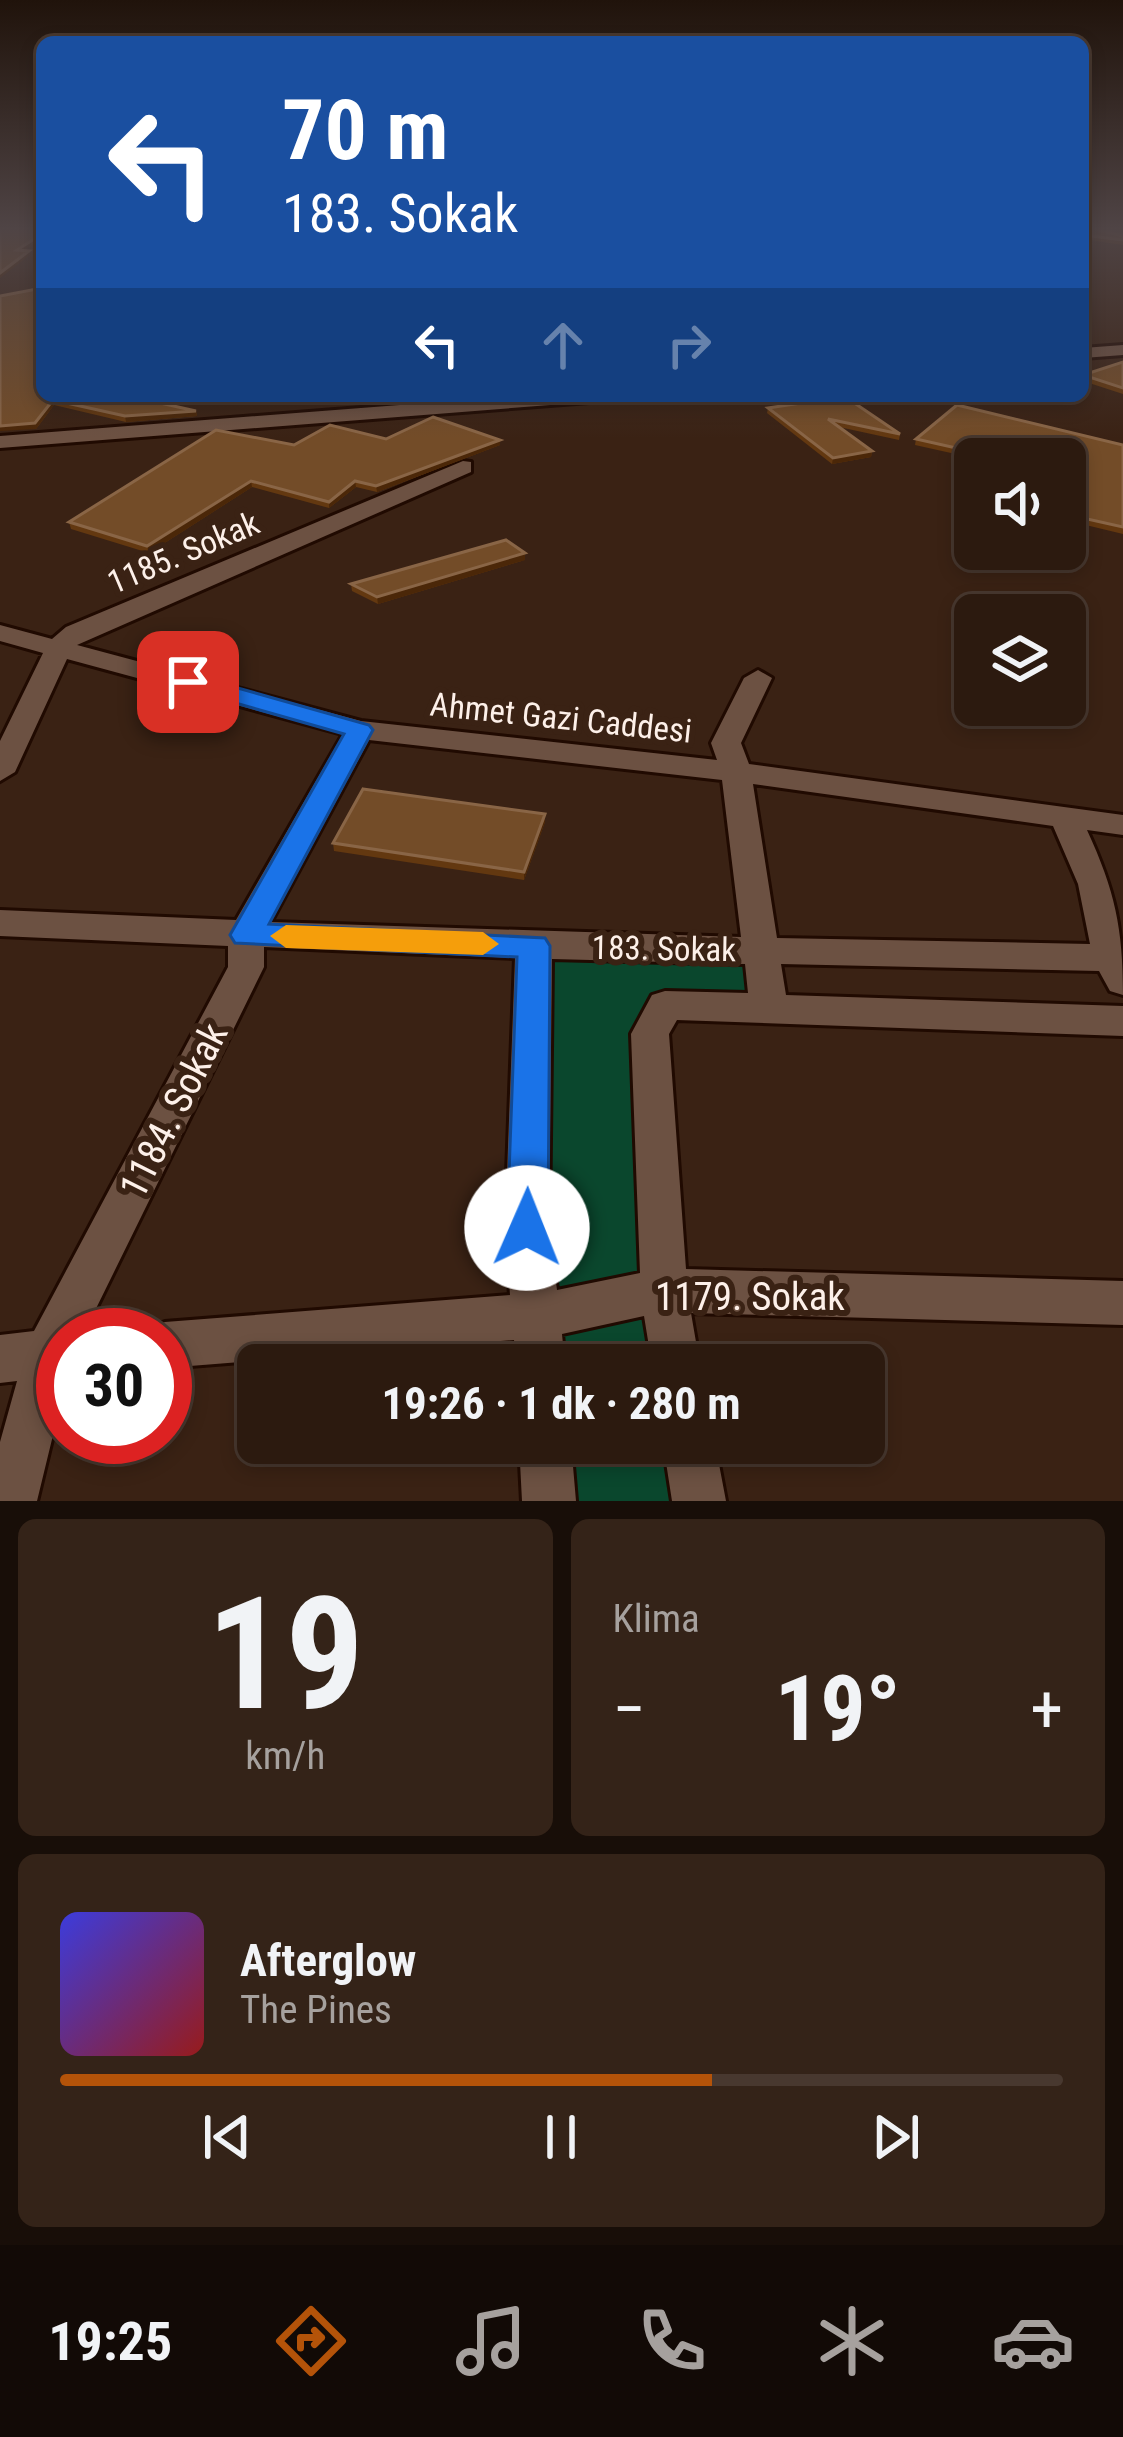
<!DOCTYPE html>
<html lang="tr">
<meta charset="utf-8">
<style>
:root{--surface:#2c1a0f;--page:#342318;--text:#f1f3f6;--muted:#a6a19e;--line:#48382f;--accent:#b45309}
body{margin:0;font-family:"Roboto Condensed",sans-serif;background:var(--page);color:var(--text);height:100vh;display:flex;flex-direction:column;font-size:45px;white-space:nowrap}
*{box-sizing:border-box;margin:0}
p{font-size:39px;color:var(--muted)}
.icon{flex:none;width:66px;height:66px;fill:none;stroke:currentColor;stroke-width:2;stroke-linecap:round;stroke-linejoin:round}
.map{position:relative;height:1501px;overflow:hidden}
.details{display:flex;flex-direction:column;gap:18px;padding:18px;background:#180e08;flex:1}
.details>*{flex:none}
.guide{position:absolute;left:36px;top:36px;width:1053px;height:366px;border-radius:18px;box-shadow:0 6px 18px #0003,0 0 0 3px var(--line);background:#1a4fa0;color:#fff;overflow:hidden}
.fabs{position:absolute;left:954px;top:438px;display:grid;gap:24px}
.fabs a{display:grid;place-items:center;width:132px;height:132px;border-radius:18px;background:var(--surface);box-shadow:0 6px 18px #0003,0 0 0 3px var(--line);font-size:60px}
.speed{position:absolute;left:36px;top:1308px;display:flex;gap:24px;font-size:60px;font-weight:700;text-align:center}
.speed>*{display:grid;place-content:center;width:156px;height:156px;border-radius:50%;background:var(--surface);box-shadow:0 6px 18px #0003,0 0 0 3px var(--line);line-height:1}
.speed .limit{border:18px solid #d22;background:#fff;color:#111}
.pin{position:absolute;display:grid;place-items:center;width:102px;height:102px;color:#fff;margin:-51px;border-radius:24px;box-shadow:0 6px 18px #0006}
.me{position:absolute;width:132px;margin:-66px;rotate:1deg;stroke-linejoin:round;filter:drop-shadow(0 0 9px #0008)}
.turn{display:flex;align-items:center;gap:42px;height:252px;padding:0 48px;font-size:54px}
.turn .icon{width:156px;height:156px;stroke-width:2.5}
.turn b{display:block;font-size:84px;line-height:102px}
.lanes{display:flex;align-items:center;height:114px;padding:0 48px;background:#0003;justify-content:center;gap:60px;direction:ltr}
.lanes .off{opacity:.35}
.big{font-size:90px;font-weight:700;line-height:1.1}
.details .card{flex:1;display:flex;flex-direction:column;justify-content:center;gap:18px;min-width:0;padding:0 42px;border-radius:18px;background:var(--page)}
.details .dial{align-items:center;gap:0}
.dial b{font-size:156px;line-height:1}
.song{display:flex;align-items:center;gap:36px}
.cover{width:144px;height:144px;border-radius:18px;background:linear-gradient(135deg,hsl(240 70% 55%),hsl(0 70% 35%))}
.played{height:12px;border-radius:6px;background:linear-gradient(90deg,var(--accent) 65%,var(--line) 65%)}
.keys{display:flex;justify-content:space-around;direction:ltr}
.heat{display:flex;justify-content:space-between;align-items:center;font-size:66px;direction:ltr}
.details .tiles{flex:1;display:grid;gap:18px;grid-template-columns:1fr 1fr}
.card:last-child{grid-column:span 2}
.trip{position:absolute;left:237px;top:1344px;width:648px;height:120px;border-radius:18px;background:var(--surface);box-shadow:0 6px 18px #0003,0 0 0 3px var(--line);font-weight:700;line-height:120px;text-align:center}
.dock{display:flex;height:192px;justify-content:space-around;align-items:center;background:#120a06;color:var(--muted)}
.dock .icon{width:84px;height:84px}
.dock .current{color:var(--accent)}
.dock b{font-size:54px;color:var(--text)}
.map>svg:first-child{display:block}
.green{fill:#0a472d}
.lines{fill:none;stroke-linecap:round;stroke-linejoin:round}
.minor-casing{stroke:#200a01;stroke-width:6}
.minor{fill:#6c5142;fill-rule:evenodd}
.wall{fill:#633810}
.shaded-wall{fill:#4b2708}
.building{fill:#734c28;stroke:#896546;stroke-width:3}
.route{fill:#1a73e8;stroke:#114b97;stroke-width:3}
.slow{fill:#f59e0b}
.labels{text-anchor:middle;stroke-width:12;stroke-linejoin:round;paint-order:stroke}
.street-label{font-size:33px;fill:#fdf0e9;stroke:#3a2214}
.near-street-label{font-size:39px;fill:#fdf0e9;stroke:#3a2214}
</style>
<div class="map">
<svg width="1123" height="1501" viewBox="0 0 1123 1501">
<rect width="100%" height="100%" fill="#3a2214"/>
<path class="green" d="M534,946L762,949L769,1006L665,1005L676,1365H541Z
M546,1443H689L699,1501H549Z"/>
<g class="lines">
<g class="minor-casing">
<path id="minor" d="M1087,228H1123V236Z
M1123,345V355L1083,358V348Z
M515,396H599L589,402L0,448V436Z
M463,461L471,462V472L77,645L361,721L717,760L711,743L744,678L758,670L772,678L741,743L749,764L1123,815V835L1087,830C1115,891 1123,928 1123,995L1110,991L1099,971L781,964L786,995L1123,1006V1036L677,1020L669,1034L686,1269L1123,1281V1325L691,1313L700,1365H652L644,1316L562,1334L565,1365H517L514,1340L165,1368V1335H145L148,1328L165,1322L510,1295L505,1228L515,958L264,947V967L83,1335H63V1394L37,1501H0V1442L17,1381L0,1383V1335L34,1331L228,967V946L0,936V910L236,920L343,734L67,659L15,772L0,781V741L43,653L0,641V625L52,639L66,627ZM369,740L722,780L741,937L271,922ZM753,784L1053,826L1078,884L1090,944L777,938ZM552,959L745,964L748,993L665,991L652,995L631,1034L640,1273L557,1290L549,1228Z
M519,1443H571L576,1501H522Z
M663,1443H715L726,1501H672Z"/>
</g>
<use href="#minor" class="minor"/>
</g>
<path class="wall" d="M1083,228L1123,236V245L1083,239Z
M1123,362V394L1083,381V375Z
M42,396L196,411L197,416L126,422L54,405L36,429Z
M793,396H844L900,434L899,440L839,427L872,451L871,457L832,464L767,413L768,408L802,403Z
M386,439L500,440V445L377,492L356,487L329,508L252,487L149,553L71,529L69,522L294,445Z
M916,439L1123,445V534L1065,520V459H978L915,445Z
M525,560L378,604L352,591L351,584Z
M545,822L524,880L334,851L333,843Z"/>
<path class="shaded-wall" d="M42,234V239L18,255L17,250Z
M29,251L30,255L0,278V273Z
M53,400L54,405L36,429L0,431V426Z
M196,411L197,416L126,422L125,416Z
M500,440V445L377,492L376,486Z
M872,451L871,457L832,464L833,458Z
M251,481L252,487L149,553L147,546Z
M355,481L356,487L329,508V502Z
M525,553V560L378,604L377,597Z
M545,814V822L524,880V872Z"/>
<path class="building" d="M0,228H42V234L17,250L29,251L0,273Z
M1083,228H1092L1123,236V240L1083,235Z
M42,288V396H129L196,411L125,416L53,400L35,423L0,426V296Z
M1123,362V388L1083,375Z
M801,396H844L900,434L828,419L872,451L833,458L768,408L808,402Z
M957,405L1123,445V527L1065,514V459H1005L916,439Z
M433,417L500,440L376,486L355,481L329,502L251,481L147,546L69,522L216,430L294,445L330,425L386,439Z
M506,540L525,553L377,597L351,584Z
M363,789L545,814L524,872L333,843Z"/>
<linearGradient id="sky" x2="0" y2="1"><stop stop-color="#20130b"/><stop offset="0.52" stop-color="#4f4445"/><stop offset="1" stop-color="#4f4445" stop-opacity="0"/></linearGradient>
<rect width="1123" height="438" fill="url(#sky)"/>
<path class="route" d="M188,674L369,725L373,730L269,924L545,938L550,946L548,1228L542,1241L527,1246L513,1241L507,1228L517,957L235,943L230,935L344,734L179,687L175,682Z"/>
<path class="slow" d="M286,925L483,932L499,944L483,955L286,948L270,936Z"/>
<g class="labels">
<g class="street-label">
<text transform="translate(183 552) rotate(-23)" y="12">1185. Sokak</text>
<text transform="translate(561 717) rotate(6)" y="12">Ahmet Gazi Caddesi</text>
<text transform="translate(664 948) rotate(1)" y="12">183. Sokak</text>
</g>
<g class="near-street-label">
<text transform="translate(173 1110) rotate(-63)" y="14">1184. Sokak</text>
<text x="750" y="1310">1179. Sokak</text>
</g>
</g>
</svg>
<div class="fabs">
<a><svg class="icon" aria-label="sound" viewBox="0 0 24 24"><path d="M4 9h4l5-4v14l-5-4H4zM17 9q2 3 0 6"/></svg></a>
<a><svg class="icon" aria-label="layers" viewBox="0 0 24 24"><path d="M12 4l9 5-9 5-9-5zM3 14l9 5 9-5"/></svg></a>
</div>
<div class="speed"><div class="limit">30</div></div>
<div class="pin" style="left:188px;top:682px;background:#d93025"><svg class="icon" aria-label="arrive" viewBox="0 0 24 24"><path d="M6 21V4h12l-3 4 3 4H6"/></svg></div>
<svg class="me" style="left:527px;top:1228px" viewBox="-20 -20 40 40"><circle r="19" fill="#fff"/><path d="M0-13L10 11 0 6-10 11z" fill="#1a73e8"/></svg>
<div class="trip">19:26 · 1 dk · 280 m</div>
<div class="guide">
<div class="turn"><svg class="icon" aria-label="left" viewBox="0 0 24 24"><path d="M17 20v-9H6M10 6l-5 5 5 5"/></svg><div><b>70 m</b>183. Sokak</div></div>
<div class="lanes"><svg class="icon" aria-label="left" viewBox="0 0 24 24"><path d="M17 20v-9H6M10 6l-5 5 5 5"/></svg><svg class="icon off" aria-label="ahead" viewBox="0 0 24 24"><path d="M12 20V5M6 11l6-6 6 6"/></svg><svg class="icon off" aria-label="right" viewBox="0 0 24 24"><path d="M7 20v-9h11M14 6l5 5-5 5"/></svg></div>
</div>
</div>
<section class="details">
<div class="tiles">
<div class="card dial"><b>19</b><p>km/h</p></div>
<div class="card"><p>Klima</p>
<div class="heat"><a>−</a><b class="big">19°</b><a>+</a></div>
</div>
<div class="card">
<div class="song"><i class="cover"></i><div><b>Afterglow</b><p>The Pines</p></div></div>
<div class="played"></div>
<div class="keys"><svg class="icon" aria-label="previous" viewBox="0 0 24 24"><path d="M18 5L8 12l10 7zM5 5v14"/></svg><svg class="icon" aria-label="pause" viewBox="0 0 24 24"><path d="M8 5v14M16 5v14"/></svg><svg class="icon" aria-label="next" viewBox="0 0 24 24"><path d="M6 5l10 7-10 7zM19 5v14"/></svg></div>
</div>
</div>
</section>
<nav class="dock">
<b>19:25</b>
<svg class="icon current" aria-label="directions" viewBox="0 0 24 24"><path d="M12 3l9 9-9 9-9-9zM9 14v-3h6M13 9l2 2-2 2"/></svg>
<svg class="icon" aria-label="music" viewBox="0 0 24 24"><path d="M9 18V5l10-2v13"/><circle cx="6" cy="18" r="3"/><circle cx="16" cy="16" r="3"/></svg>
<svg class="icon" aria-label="phone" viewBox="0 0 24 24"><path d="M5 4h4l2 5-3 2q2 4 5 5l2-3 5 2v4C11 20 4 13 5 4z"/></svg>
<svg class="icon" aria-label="climate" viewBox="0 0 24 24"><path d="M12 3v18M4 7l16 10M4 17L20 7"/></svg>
<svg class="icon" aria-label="car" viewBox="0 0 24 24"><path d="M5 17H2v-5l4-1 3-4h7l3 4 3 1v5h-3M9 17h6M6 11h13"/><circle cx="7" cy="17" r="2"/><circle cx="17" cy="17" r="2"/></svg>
</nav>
